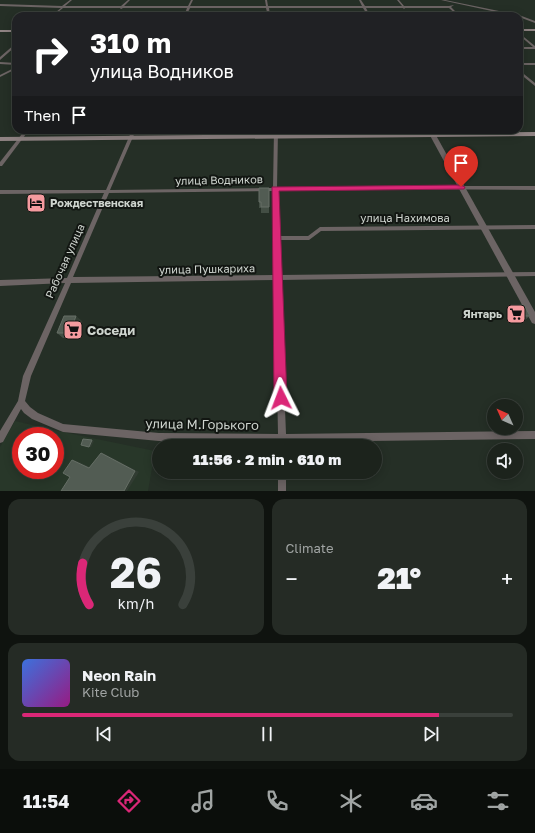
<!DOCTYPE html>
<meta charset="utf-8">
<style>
:root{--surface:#1c231c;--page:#252b25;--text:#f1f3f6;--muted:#a0a4a3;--line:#3a403b;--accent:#db2777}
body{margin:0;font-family:"Golos Text",sans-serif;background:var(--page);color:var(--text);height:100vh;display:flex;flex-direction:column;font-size:15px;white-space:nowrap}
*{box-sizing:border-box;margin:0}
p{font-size:13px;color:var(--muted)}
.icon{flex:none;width:22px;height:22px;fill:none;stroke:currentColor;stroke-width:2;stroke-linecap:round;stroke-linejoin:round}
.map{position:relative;height:491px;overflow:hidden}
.panel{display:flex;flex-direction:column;gap:8px;padding:8px;background:#0f130f;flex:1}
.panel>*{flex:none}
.top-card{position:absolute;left:12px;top:12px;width:511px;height:122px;border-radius:12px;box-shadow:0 2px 10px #0003,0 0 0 1px var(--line);background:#202124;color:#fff;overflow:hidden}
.needle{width:26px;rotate:315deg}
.fabs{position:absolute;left:487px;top:399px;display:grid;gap:8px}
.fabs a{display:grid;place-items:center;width:36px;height:36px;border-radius:50%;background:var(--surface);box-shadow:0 2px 10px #0003,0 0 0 1px var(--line);font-size:20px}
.speed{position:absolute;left:12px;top:427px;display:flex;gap:8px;font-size:20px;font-weight:700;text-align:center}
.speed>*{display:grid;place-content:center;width:52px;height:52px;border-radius:50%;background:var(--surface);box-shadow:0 2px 10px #0003,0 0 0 1px var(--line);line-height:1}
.speed .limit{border:6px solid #d22;background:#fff;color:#111}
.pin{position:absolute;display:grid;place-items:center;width:34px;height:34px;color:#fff;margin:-41px -17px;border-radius:50% 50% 50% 0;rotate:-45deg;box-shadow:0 0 4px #0007}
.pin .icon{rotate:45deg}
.me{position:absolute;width:44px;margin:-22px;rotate:357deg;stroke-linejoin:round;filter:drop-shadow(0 0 3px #0008)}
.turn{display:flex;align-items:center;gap:14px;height:84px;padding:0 12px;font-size:18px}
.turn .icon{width:52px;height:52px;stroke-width:2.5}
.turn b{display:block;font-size:28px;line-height:34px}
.then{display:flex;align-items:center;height:38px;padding:0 12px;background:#0003;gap:8px;font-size:15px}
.big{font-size:30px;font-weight:800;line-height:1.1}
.panel .tile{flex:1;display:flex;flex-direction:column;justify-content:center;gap:6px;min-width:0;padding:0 14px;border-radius:12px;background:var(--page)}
.panel .dial{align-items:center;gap:0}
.dial svg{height:104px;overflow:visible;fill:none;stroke:var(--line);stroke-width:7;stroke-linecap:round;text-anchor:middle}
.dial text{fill:var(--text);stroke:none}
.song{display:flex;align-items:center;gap:12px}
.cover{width:48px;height:48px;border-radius:6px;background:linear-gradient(135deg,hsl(220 70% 55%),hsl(310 70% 35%))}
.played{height:4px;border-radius:2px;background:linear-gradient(90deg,var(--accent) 85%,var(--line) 85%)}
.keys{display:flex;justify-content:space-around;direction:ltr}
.heat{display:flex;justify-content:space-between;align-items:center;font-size:22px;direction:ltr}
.panel .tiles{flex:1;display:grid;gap:8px;grid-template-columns:1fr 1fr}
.tile:last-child{grid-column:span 2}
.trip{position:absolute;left:152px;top:439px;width:230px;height:40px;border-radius:20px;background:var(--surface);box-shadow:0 2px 10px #0003,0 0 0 1px var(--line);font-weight:800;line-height:40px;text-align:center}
.menu{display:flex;height:64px;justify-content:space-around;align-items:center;background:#0b0e0b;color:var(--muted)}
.menu .icon{width:28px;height:28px}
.menu .active{color:var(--accent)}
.menu b{font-size:18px;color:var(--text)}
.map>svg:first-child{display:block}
.built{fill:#283729;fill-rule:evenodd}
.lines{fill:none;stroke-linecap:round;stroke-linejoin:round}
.minor{fill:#6c6464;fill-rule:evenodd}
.tertiary{fill:#6c6464;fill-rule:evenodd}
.secondary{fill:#8f8383;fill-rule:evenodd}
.wall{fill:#434e44}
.shaded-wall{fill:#313c32}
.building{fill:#525c53;stroke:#666f66}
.route{fill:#db2777;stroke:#8e194d}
.labels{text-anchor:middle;stroke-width:4;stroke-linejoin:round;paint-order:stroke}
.street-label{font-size:11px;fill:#ced4ce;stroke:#121612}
.poi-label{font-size:11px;font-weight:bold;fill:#ced4ce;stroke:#121612;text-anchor:start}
.near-poi-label{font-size:13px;font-weight:bold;fill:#ced4ce;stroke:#121612;text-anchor:start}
.near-street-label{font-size:13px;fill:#ced4ce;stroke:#121612}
</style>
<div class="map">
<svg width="535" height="491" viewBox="0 0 535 491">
<rect width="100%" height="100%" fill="#252f26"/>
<path class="built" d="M15,421L58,431L155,451L148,491H0V447ZM21,436H55V470H21Z"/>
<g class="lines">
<path class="minor" d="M70,0H72L65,6H121L128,0H130L124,6H188L191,0H193L190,6H266L265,0H267L268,6H362L359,0H361L365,6H402L397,0H399L404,6H449L454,5L451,7L460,16H458L449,8H405L404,9L403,8H366L370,16H368L363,8H269L270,16H268L266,8H190L186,16H184L187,8H123L121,9L120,8H63L53,16H51L61,8L0,6V4L62,6Z
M441,0H445L519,15L535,21V23L519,17V16H515Z
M96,14L135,15L136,16H95Z
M386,14H441L442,15L441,16H385Z
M519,33L535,46V49H519V47H533L519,35Z
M15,44H16V46L0,60V57Z
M0,62L16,63V65L0,64Z
M519,63H535V65H519Z
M16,67V69L0,77V75Z
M519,70L535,83V86L519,73Z
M25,130H29L2,166H0V162Z
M132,130H136L110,190L273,188L274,130H278L277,188L401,186H535V190L401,189L277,191L279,236H308L320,227L535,225V229L321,231L309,240H279L280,275L535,272V276L280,280L286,434L535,431V439L286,442V446H278V442L159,441L63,432L32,419L24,413L21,409L3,442L0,443V431L18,401L23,376L65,283L0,286V280L67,278L104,193L0,194V190H106ZM273,191L274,275L73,277L109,193ZM275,280L278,434L159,433L63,424L38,413L30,407L25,401L31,376L71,283Z
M278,472H286V491H278Z"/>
<path class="tertiary" d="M427,130H433L535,312V324L532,323Z"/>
<path class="secondary" d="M519,29H535V31H519Z
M0,30H16V32H0Z
M535,132V136L0,141V137Z"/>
</g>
<path class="wall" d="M44,130L41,135H35L33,131Z
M269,188V213H261V208H259V202Z
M511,305L530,316L525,320H512L507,309Z
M82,321L76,338H63L57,333Z"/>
<path class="shaded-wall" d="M38,130H44L41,135Z
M76,316L82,321L76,338L70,333Z
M92,440L94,441L91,447H89Z
M101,453L105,454L139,472L127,491H124Z
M72,460L77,461L94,469L89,468Z"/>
<path class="building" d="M259,188H269V207H261V202H259Z
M511,305H524L530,316H517Z
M64,316H76L70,333H57Z
M83,439L92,440L89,447L81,445Z
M101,453L135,471L124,491H61L70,477L63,473L72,460L89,468Z"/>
<path class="route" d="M461,185L465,187L464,189L279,191L287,398L285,402L281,404L276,402L274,398L272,187Z"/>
<defs>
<g id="hotel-square" transform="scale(1)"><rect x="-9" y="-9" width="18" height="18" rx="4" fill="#f59b9f" stroke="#121612"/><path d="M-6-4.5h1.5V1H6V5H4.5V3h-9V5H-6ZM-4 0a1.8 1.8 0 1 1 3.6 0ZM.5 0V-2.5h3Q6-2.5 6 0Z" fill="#111"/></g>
<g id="supermarket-square" transform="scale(1)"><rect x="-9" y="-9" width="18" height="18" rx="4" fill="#f59b9f" stroke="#121612"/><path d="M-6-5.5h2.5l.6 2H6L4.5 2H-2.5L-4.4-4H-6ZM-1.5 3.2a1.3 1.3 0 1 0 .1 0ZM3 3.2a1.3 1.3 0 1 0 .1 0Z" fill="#111"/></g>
</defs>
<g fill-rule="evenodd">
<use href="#hotel-square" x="36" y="203"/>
<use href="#supermarket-square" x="516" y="314"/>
<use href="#supermarket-square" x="73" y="330"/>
</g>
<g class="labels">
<g class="street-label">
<text transform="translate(219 180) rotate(-1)" y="4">улица Водников</text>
<text x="405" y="222">улица Нахимова</text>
<text transform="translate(65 261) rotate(-66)" y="4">Рабочая улица</text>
<text transform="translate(207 269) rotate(-1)" y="4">улица Пушкариха</text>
</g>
<g class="poi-label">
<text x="50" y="207">Рождественская</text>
<text x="502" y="318" text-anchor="end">Янтарь</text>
</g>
<g class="near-poi-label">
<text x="87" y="335">Соседи</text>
</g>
<g class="near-street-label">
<text transform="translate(202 424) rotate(1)" y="5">улица М.Горького</text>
</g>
</g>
</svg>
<div class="fabs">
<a><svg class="needle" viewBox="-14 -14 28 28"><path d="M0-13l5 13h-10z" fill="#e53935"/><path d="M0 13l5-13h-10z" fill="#a0a4a3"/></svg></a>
<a><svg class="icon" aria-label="sound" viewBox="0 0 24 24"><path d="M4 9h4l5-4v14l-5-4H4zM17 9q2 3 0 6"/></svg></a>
</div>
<div class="speed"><div class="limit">30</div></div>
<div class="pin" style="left:461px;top:187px;background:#d93025"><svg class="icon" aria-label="arrive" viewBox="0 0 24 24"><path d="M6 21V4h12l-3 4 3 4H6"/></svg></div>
<svg class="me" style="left:281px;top:398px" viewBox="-20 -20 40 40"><path d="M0-17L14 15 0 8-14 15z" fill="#db2777" stroke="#fff" stroke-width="4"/></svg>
<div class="trip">11:56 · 2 min · 610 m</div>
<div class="top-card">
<div class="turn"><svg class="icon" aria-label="right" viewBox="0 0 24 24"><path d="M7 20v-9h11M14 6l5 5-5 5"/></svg><div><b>310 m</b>улица Водников</div></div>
<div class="then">Then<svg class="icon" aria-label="arrive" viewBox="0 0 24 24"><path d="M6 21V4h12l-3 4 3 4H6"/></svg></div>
</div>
</div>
<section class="panel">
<div class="tiles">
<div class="tile dial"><svg viewBox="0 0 100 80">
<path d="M14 69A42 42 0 1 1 86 69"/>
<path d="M14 69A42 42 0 0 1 9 37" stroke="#db2777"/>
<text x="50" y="56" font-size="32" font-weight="700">26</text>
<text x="50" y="72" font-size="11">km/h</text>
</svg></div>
<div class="tile"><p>Climate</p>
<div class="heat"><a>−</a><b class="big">21°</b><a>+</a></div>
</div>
<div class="tile">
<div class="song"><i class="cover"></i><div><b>Neon Rain</b><p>Kite Club</p></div></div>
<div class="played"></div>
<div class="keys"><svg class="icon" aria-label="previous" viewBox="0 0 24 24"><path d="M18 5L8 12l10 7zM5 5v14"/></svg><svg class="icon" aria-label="pause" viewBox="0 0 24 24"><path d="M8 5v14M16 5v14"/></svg><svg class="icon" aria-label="next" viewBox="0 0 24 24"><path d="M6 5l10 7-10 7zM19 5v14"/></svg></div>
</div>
</div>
</section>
<nav class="menu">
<b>11:54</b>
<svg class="icon active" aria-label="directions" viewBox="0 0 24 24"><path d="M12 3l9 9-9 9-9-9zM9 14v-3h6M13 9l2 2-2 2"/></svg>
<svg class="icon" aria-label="music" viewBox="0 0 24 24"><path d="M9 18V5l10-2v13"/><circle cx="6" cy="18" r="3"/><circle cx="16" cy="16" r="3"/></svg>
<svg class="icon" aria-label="phone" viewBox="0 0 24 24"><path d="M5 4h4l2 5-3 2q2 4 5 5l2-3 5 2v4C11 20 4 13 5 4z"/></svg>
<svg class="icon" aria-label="climate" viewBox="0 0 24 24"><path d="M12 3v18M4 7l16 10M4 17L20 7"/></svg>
<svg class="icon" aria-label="car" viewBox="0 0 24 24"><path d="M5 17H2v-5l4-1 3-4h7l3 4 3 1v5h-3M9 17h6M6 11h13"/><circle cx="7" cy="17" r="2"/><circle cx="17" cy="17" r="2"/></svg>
<svg class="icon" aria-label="filters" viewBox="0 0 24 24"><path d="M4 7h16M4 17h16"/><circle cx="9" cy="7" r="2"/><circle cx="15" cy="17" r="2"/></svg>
</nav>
